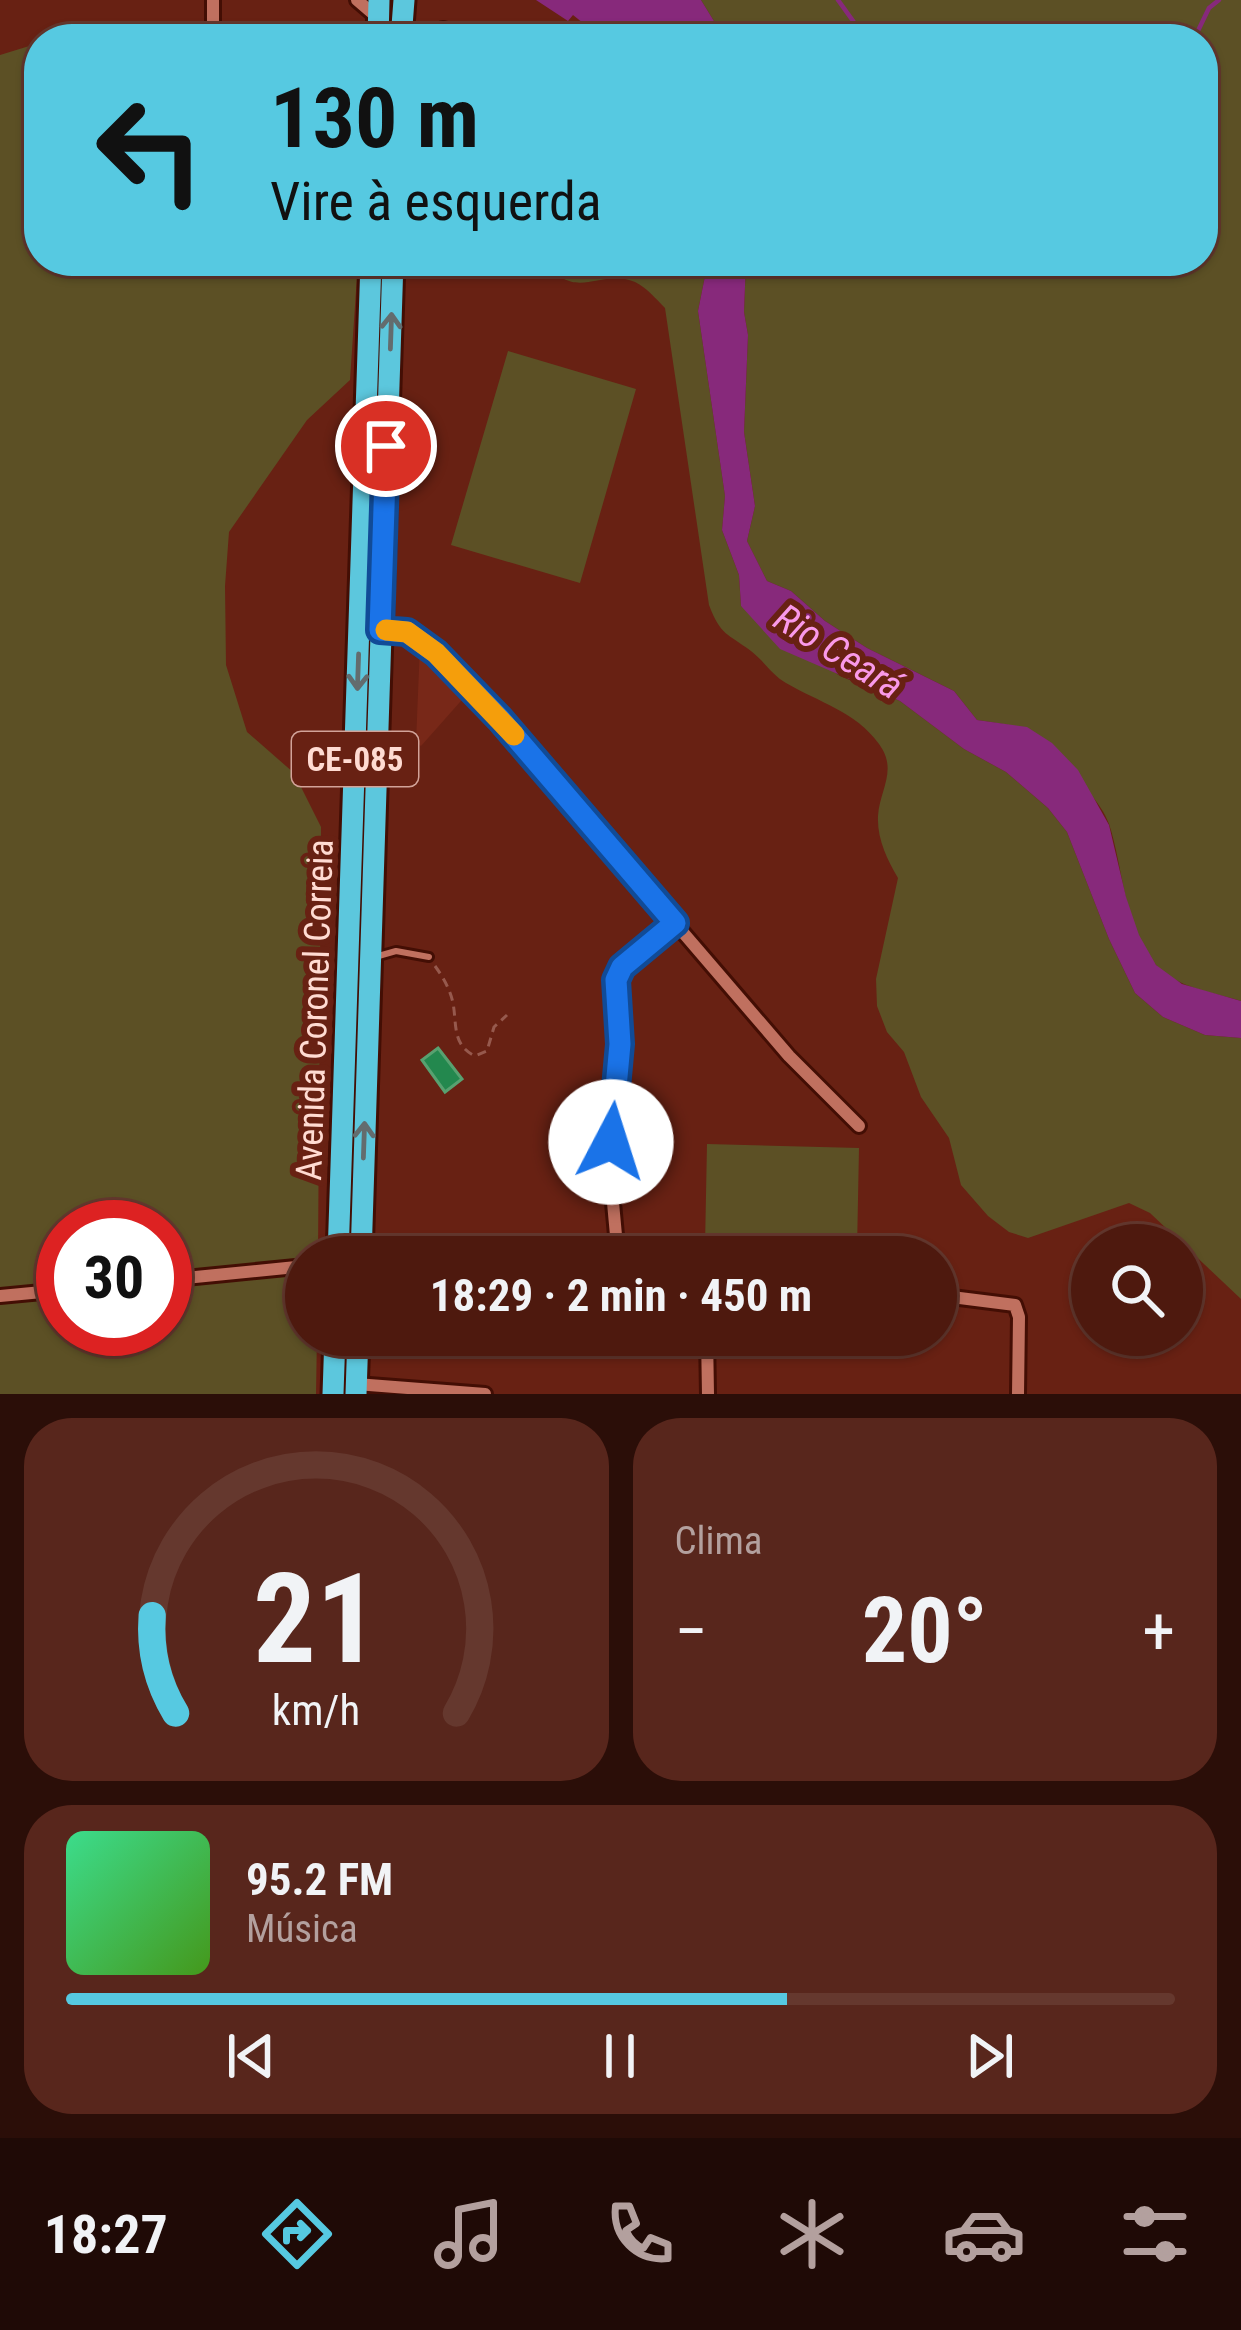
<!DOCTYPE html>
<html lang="pt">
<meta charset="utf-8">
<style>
:root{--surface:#4e190e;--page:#58261c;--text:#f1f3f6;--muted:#b3a09e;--line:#65382e;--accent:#56c9e1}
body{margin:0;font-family:"Roboto Condensed",sans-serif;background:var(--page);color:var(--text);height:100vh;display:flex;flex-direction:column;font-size:45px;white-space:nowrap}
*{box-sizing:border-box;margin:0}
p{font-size:39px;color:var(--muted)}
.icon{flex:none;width:66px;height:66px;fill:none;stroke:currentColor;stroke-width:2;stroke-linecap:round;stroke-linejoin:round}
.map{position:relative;height:1394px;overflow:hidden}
.panel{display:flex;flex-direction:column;gap:24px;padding:24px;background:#2b0e08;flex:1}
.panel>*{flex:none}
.guide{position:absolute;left:24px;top:24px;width:1194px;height:252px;border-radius:48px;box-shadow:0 3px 9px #0004,0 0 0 3px var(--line);background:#56c9e1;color:#111;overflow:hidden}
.fabs{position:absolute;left:1071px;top:1224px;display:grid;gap:24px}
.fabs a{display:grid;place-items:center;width:132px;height:132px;border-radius:50%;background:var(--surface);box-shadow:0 3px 9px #0004,0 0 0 3px var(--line);font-size:60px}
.speed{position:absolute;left:36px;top:1200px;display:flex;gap:24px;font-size:60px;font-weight:700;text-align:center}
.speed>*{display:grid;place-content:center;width:156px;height:156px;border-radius:50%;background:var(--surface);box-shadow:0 3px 9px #0004,0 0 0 3px var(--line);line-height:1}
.speed .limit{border:18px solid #d22;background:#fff;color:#111}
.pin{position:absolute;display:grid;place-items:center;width:102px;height:102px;color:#fff;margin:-51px;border:6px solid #fff;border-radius:50%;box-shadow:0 3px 12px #0007}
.me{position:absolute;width:132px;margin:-66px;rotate:5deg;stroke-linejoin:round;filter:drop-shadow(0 0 9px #0008)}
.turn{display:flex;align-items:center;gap:42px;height:252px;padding:0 48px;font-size:54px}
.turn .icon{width:156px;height:156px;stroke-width:2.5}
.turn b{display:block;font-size:84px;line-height:102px}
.big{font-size:90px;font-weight:700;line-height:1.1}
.panel .card{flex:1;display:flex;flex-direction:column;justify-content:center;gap:18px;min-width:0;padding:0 42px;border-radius:48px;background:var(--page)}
.panel .dial{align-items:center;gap:0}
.dial svg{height:312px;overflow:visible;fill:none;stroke:var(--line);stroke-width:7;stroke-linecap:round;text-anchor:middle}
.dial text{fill:var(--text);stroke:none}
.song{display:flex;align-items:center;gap:36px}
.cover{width:144px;height:144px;border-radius:18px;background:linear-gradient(135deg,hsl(150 70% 55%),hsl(100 70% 35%))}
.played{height:12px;border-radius:6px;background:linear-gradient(90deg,var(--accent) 65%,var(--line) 65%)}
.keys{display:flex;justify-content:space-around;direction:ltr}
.heat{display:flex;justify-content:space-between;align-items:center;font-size:66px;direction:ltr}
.panel .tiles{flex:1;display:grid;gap:24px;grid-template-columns:1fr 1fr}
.card:last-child{grid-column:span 2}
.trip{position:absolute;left:285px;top:1236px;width:672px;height:120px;border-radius:60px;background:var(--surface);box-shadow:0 3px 9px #0004,0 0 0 3px var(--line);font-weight:700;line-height:120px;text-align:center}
.dock{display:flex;height:192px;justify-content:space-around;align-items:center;background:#1f0a06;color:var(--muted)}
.dock .icon{width:84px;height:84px}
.dock .on{color:var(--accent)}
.dock b{font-size:54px;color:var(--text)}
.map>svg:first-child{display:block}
.built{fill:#782818}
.green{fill:#5c5025;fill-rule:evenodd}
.water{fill:#87297b}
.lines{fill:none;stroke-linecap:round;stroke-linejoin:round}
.stream{stroke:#87297b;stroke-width:4.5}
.building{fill:#23884e;stroke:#58a170;stroke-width:3}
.lane-casing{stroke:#430e04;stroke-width:12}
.street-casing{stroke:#430e04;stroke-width:18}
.highway-casing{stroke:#430e04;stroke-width:27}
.path{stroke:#96594d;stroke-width:3;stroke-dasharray:9 6;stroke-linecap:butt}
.lane{stroke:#c0705f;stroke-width:6}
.street{stroke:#c0705f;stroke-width:12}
.highway{stroke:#5cc7dd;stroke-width:21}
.oneway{stroke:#636c6e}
.route-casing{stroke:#114b97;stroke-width:30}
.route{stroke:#1a73e8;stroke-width:21}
.slow{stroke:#f59e0b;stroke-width:21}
.labels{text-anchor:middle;stroke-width:12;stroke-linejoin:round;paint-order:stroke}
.shield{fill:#682113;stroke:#d2a399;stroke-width:3}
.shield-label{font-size:33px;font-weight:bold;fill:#ffdbd2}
.street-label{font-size:36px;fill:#ffdbd2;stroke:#682113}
.water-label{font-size:39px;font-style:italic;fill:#f999e9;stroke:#682113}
</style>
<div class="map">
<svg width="1241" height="1394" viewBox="0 0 1241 1394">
<rect width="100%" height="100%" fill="#682113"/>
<path class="built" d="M420,645L468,693L421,746L416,742Z"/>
<path class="green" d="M701,0H1241V1001C1212,992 1177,988 1156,965C1123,927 1124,869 1109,824C1101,801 1079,783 1063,766C1026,726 1031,728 977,720L954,691L867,648L825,621L791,591L767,581L747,541L755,506L744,432L748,335L744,312L746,261H1203V39H725Z
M39,43V261H358L350,380L307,420L229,532L225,586L226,665L247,732L294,773L321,827L318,1257H306V1335H317L316,1394H0V55ZM63,1227H165V1329H63Z
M545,261H636L673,270L687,261H708L698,311L725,496L722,530L739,575L741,606L840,676L900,701L964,749L1006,772L1048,808L1067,832L1109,939L1135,993L1163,1017L1205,1035L1241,1038V1299L1150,1213L1129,1203L1028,1238L1009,1232L988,1216L961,1185L949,1138L921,1097L904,1052L887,1032L877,1006L876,979L898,878C887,859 877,839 878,816C880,789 898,770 879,744C855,711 820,703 786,683C772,675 764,661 751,651C727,633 721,636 709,605L665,308C656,299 646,287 635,282C599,267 576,304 545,261Z
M508,351L636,389L580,583L451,545Z
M707,1144L859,1148L857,1250L705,1246Z"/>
<path class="water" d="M536,0H701L725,39H603L573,15L568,21Z
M708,261H746L744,312L748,335L744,432L755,506L747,541L767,581L791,591L825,621L867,648L954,691L977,720L1027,727L1052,743L1078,770L1109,825L1126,897L1139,935L1156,965L1182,984L1241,1001V1038L1205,1035L1163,1017L1135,993L1109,939L1067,832L1048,808L1006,772L964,749L900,701L780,649L741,606L739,575L722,530L725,496L698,311Z"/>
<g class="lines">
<path class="stream" d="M838,0L866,39
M1194,39L1209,8L1219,0"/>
</g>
<path class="building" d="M438,1048L462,1079L445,1092L422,1060Z"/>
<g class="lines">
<g class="lane-casing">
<path id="lane" d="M375,957L396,951L429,957"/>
</g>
<g class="street-casing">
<path id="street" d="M357,0L378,18
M213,39V0
M415,39L443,29L484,39
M380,630L407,632L436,653L500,719L789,1056L859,1126
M361,1250L494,1253L524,1257
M618,1257L611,1181L620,1044L616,980L622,967L675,923
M165,1280L306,1266
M936,1295L1015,1305L1019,1317L1018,1394
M0,1296L63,1290
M707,1335L708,1394
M356,1384L485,1394"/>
</g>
<g class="highway-casing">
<path id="highway" d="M378,39L379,0
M401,39L404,0
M338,1257L371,261
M361,1257L393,261
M333,1394L335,1335
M356,1394L358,1335"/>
</g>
<path class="path" d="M435,966C443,977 450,989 453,1003C457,1025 452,1045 475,1056L487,1051L494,1027L507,1015"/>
<use href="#lane" class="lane"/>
<use href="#street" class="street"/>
<use href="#highway" class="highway"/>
</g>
<defs><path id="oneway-shaft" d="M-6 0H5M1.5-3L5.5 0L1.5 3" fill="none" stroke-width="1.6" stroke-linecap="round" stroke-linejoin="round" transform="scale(3)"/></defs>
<g class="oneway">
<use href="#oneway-shaft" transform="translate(391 331) rotate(-88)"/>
<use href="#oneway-shaft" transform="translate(358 672) rotate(92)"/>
<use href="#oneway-shaft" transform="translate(364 1140) rotate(-88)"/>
</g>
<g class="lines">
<g class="route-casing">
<path id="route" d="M386,446L380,630L407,632L436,653L500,719L675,923L622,967L616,980L620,1044L611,1142"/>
</g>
<use href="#route" class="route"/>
<path class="slow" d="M386,630L407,632L436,653L514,735"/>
</g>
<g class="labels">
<rect class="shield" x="292" y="732" width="126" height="54" rx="9"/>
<g class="shield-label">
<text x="355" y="771">CE-085</text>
</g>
<g class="street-label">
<text transform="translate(314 1010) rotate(-88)" y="13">Avenida Coronel Correia</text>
</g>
<g class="water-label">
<text transform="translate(839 651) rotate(32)" y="14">Rio Ceará</text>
</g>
</g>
</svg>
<div class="fabs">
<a><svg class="icon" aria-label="search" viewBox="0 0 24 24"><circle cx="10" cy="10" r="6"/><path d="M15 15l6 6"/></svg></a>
</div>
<div class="speed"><div class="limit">30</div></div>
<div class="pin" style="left:386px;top:446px;background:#d93025"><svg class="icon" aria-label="arrive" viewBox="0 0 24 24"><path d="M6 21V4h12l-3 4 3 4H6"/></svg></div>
<svg class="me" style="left:611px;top:1142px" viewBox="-20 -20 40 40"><circle r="19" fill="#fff"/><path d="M0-13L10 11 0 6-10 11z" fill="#1a73e8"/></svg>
<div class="trip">18:29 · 2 min · 450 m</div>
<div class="guide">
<div class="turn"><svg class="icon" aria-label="left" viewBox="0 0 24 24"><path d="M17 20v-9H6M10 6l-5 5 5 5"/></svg><div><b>130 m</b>Vire à esquerda</div></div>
</div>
</div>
<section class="panel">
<div class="tiles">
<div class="card dial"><svg viewBox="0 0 100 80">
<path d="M14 69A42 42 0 1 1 86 69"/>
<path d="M14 69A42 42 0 0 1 8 44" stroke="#56c9e1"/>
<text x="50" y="56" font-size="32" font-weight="700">21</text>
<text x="50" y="72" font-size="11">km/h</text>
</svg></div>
<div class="card"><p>Clima</p>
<div class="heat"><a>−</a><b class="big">20°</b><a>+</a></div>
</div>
<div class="card">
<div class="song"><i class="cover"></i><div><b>95.2 FM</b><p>Música</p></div></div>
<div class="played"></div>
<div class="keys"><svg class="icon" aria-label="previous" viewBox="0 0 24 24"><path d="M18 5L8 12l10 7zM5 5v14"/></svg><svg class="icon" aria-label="pause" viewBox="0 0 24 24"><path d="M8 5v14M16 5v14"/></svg><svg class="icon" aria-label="next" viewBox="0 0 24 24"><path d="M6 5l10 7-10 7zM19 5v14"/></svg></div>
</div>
</div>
</section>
<nav class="dock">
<b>18:27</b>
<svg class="icon on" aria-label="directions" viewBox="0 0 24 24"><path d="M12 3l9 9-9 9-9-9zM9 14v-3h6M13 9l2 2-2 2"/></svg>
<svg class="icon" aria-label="music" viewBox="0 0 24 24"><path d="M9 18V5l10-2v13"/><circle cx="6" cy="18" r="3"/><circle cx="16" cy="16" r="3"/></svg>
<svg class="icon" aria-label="phone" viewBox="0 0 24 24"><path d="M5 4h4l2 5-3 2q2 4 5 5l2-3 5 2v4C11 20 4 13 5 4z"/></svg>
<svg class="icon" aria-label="climate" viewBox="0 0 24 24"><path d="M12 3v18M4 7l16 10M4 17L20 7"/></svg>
<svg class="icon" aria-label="car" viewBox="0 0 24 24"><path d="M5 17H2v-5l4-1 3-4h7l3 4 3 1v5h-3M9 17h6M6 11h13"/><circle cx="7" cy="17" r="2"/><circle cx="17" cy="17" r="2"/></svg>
<svg class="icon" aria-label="filters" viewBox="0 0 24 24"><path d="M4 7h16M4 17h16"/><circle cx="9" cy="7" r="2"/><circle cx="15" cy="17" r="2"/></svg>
</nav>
